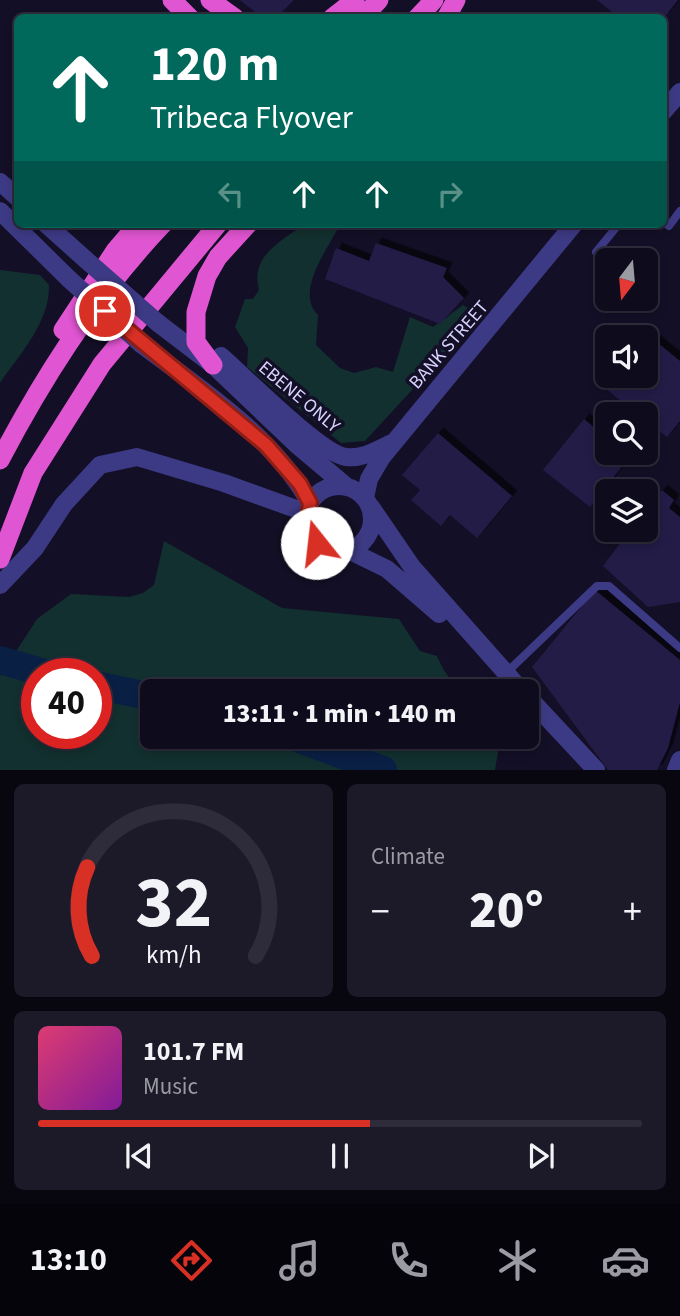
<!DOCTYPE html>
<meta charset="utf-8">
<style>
:root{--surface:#0e0b1c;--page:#1c1929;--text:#f1f3f6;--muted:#9b9ba3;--line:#2e2b3b;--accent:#d93025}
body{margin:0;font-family:"Source Sans 3",sans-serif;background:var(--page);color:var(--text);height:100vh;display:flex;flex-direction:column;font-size:26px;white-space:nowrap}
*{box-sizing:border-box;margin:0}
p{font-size:23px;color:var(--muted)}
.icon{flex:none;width:38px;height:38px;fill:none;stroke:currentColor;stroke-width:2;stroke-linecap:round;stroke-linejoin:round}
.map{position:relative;height:770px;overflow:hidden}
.side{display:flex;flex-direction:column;gap:14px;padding:14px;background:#08060f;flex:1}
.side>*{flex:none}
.guide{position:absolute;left:14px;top:14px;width:653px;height:214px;border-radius:10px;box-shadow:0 4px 10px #0003,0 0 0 2px var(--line);background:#00695c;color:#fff;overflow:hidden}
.needle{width:46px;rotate:196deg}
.controls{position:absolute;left:595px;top:248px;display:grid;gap:14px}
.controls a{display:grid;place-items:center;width:63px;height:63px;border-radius:10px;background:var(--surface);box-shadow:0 4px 10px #0003,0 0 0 2px var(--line);font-size:35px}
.speed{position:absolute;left:21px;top:658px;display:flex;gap:14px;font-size:35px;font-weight:700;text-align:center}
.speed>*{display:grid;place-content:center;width:91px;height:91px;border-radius:50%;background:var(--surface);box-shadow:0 4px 10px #0003,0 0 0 2px var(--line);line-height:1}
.speed .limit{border:10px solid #d22;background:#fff;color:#111}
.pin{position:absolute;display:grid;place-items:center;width:60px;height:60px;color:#fff;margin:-30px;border:4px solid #fff;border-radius:50%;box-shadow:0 2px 7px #0007}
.me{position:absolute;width:77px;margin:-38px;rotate:344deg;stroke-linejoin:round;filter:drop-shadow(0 0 5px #0008)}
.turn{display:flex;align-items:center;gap:24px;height:147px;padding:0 21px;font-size:32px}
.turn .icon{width:91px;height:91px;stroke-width:2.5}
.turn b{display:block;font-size:49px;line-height:60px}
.lanes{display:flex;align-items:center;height:66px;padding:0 21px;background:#0003;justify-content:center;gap:35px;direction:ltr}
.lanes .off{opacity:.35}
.big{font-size:52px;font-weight:800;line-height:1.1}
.side .widget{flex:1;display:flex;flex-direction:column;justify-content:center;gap:10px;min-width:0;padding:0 24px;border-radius:10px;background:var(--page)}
.side .dial{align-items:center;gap:0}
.dial svg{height:182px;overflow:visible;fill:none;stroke:var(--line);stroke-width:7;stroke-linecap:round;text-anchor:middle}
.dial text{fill:var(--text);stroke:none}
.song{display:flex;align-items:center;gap:21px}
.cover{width:84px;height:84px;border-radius:10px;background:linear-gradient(135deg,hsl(340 70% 55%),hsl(290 70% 35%))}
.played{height:7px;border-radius:4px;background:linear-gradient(90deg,var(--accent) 55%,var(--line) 55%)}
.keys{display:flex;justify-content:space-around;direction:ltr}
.heat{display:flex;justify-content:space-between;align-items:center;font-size:38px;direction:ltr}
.side .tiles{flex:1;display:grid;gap:14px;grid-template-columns:1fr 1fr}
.widget:last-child{grid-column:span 2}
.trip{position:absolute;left:140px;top:679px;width:399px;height:70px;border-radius:10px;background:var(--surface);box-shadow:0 4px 10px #0003,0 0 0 2px var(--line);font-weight:800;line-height:70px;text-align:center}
.tab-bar{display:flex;height:112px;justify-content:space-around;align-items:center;background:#06040b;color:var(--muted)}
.tab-bar .icon{width:49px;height:49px}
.tab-bar .current{color:var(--accent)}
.tab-bar b{font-size:32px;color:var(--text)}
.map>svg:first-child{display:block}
.green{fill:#12302f;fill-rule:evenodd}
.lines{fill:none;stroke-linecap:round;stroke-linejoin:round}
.river{stroke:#0a1f44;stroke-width:28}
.building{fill:#241b47;filter:url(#shadow)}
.service{stroke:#3d3a85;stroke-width:8}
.tertiary{stroke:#3d3a85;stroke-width:18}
.trunk{stroke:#e055d1;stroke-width:19}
.tertiary-bridge{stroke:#3d3a85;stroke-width:18}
.route-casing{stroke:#8d1f18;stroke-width:18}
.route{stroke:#d93025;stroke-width:12}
.labels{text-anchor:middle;stroke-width:7;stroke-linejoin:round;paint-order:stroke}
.street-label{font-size:19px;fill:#d9d4ff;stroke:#130f26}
</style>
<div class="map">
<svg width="680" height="770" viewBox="0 0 680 770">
<defs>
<filter id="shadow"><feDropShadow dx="5.5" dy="-5.5" stdDeviation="0" flood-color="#0009"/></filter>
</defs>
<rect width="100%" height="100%" fill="#130f26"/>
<path class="green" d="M304,224H340C329,248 294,291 318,315L316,345L340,368L354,373L376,367L393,372L410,317L433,327L463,305L481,315L365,441L341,443L247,367L248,348L235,327L245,299H253L259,290C250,255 281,242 304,224Z
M0,270L40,275L49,285C50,322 20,354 0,383Z
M164,541L282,608L399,619L420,651L437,656C448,681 454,686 480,691H152V737H487L498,752L495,770H0V676L37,619L71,594L129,597L143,593L154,585ZM37,674H96V733H37Z"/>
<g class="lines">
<path class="river" d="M0,660L48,674
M96,685L152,697
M294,737L383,770"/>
</g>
<path class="building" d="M240,0H294L276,18H262Z
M597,0H678L664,18H620Z
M376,243L447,268L443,277L464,298L440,324L325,279L336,248L369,261Z
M648,335L680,361V421L667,437L646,421V415H638L605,388L615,376H646Z
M584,419L607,438V453H626L630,456L590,507L543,470Z
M438,433L512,496L477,538L450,515L441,526L411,500L420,490L402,475Z
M662,490L674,500L669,508L680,517V602L648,607L603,566L630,530H646V511Z
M595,590L680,660V702L668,748L657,770H608L532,667Z"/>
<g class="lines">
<path class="service" d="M663,201V204
M663,222L669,226L680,211
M596,252L619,224
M506,673L597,586H609L680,648"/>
<path class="tertiary" d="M663,112L680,92
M0,182L18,198
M0,211L69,279
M46,224L85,259
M158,323L213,365L296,444L347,487
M141,344C201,389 273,436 310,503
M221,356C244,376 321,454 346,457C363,459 377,450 392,443
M306 519a33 33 0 1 1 66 0a33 33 0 1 1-66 0Z
M365,498L369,479L382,457L574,224
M371,507L412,567L522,691
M348,550L387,569L439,614
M0,585L35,548L64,504L100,465L137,457L224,483L307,513
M527,696L596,770
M676,770L680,760"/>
<path class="trunk" d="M172,0L190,18
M210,0L235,18
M332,18L355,0
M362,18L379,0
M417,18L434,0
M446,18L456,0
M63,330L115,251L138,224
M213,365L196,342V312L207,276L218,257L248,224
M0,460C44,376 97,293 163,224
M0,559L33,473L102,364L218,224"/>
<path class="tertiary-bridge" d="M85,259L158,323
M69,279L141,344"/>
</g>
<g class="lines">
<g class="route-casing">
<path id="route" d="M105,311L266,445L300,484L310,503L307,524L317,543"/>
</g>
<use href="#route" class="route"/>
</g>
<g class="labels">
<g class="street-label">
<text transform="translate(448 344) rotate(-49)" y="7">BANK STREET</text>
<text transform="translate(300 396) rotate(40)" y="7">EBENE ONLY</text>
</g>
</g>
</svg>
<div class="controls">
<a><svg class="needle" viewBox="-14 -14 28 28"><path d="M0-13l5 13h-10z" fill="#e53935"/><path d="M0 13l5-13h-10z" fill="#9b9ba3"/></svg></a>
<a><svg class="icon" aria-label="sound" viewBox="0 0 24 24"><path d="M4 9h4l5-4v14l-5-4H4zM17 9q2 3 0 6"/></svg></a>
<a><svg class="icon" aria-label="search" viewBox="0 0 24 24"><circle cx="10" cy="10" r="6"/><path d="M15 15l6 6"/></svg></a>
<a><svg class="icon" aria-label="layers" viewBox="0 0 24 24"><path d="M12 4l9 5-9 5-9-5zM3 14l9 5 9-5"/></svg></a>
</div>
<div class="speed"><div class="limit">40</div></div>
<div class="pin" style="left:105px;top:311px;background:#d93025"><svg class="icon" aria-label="arrive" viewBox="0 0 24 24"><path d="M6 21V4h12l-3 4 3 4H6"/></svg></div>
<svg class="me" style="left:317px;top:543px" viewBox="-20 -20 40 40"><circle r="19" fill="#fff"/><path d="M0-13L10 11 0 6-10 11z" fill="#d93025"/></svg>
<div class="trip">13:11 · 1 min · 140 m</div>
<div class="guide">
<div class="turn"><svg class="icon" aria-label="ahead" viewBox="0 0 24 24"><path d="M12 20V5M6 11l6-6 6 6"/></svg><div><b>120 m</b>Tribeca Flyover</div></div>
<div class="lanes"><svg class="icon off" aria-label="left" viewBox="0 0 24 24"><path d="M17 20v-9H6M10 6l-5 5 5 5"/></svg><svg class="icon" aria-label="ahead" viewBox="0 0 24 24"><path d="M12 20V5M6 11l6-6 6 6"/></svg><svg class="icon" aria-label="ahead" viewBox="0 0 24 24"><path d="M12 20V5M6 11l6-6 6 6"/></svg><svg class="icon off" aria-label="right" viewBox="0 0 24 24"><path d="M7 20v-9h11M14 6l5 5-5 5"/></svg></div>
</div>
</div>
<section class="side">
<div class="tiles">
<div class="widget dial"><svg viewBox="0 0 100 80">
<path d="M14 69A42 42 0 1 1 86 69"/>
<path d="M14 69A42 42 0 0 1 12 30" stroke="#d93025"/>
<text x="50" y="56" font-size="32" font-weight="700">32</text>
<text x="50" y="72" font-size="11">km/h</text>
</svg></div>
<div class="widget"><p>Climate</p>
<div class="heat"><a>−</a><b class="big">20°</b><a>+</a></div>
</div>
<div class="widget">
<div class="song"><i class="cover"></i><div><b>101.7 FM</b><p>Music</p></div></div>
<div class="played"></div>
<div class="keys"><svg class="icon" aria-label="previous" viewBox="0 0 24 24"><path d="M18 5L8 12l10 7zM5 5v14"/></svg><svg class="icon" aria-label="pause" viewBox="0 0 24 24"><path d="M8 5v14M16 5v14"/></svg><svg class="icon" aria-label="next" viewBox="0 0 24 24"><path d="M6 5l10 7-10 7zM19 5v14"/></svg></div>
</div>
</div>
</section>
<nav class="tab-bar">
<b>13:10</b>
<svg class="icon current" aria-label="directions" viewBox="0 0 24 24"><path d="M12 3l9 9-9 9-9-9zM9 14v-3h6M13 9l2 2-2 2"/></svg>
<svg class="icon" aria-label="music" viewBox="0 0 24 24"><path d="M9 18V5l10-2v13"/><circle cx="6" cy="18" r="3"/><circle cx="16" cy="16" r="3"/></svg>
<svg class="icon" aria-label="phone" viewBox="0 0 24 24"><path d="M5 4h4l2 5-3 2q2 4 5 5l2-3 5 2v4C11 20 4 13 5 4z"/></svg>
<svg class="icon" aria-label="climate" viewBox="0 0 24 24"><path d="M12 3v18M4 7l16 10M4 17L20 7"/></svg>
<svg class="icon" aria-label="car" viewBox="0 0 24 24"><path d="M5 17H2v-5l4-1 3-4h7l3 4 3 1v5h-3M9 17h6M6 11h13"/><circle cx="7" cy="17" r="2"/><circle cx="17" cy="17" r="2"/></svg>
</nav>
